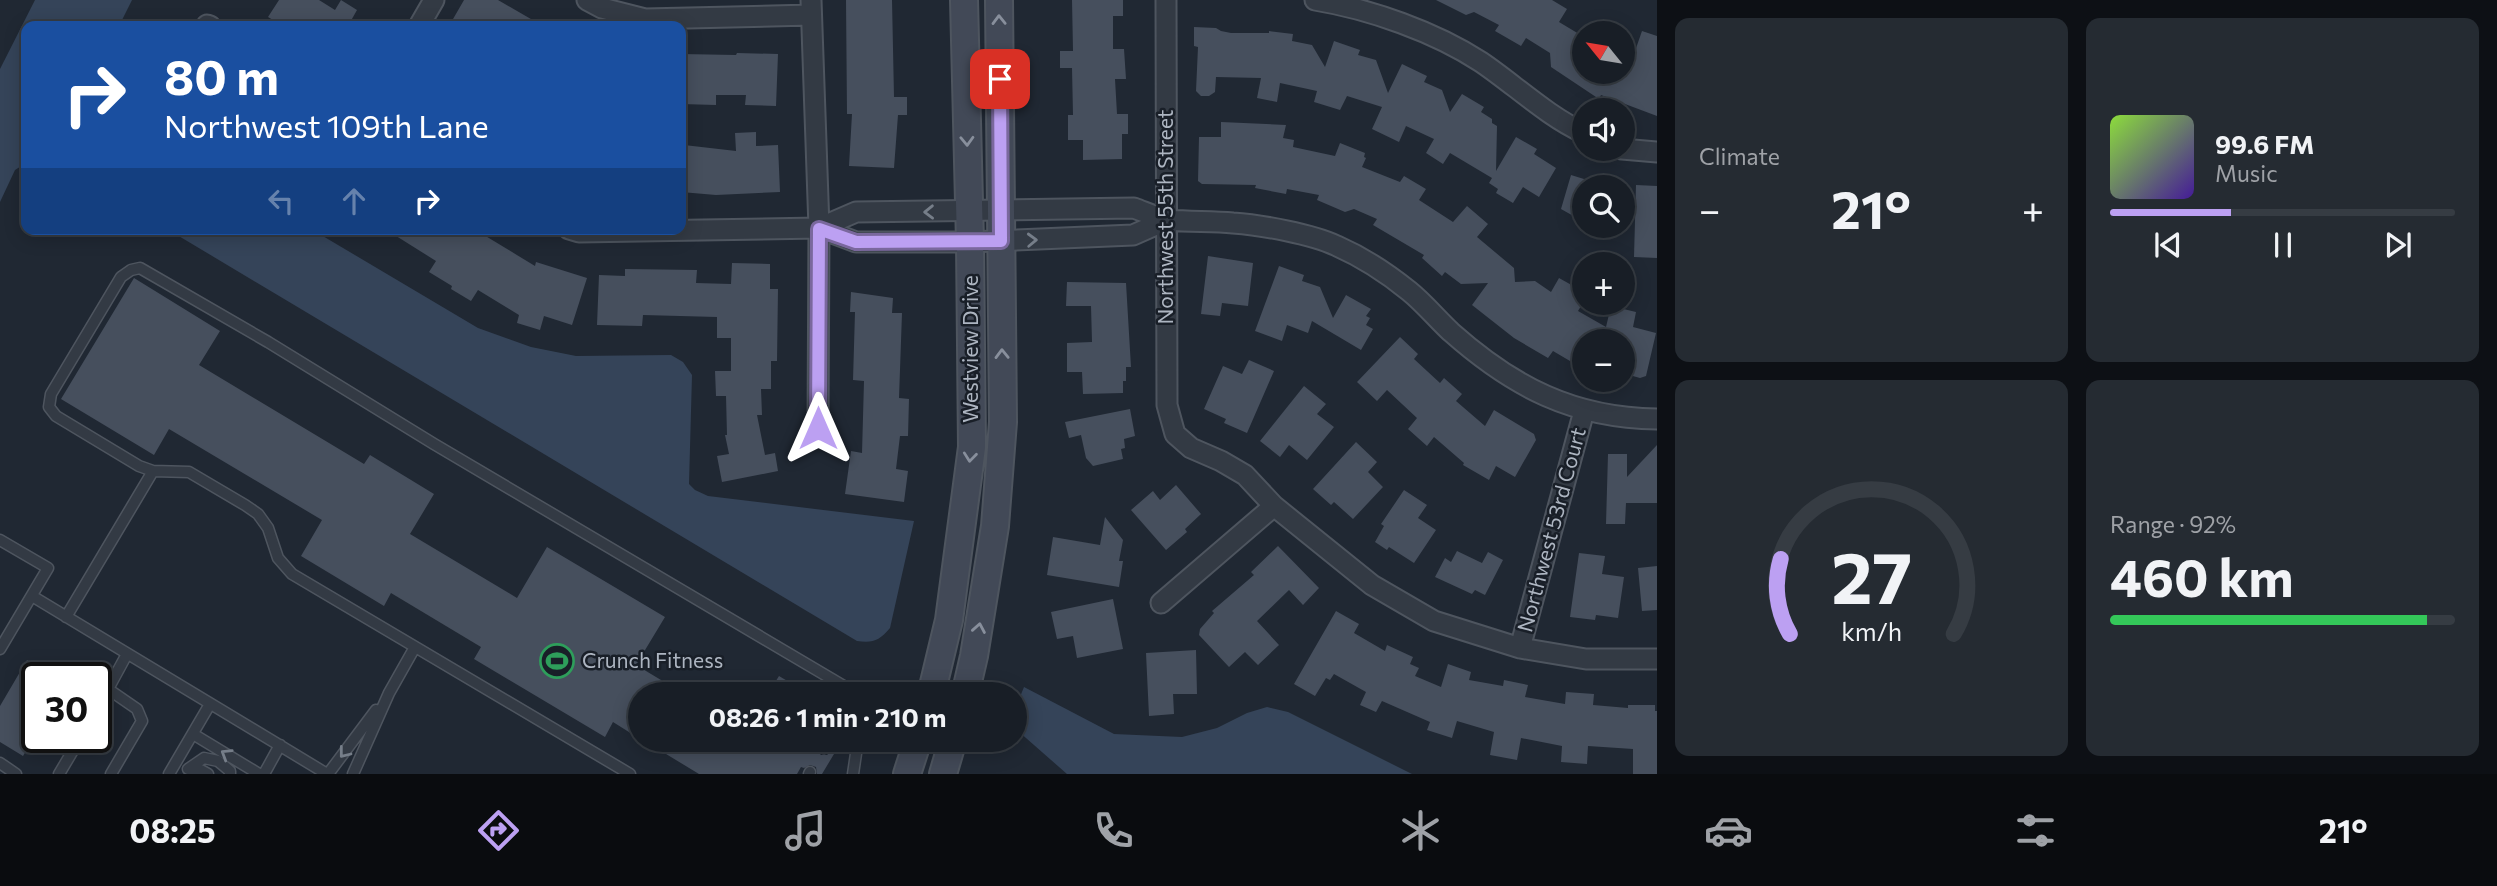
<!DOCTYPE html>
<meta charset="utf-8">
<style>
:root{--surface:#181e26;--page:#252b32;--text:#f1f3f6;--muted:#9fa2a7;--line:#363c43;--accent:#bca0f2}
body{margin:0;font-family:Commissioner,sans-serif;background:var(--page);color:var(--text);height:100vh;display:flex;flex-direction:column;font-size:26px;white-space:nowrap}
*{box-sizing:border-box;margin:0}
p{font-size:23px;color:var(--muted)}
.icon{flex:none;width:38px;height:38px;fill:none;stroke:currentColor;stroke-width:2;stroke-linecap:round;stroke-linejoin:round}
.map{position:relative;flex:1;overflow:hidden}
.details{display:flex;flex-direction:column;gap:18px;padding:18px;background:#0d1015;width:840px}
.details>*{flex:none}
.top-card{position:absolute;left:21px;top:21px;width:665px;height:214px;border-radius:14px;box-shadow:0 4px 18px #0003,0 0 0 2px var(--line);background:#1a4fa0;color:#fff;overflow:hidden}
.needle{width:46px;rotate:300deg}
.tools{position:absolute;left:1572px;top:21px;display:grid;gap:14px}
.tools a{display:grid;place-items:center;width:63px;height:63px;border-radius:50%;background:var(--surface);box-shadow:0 4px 18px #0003,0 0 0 2px var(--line);font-size:35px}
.speed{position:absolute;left:21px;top:662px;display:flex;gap:14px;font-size:35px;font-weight:700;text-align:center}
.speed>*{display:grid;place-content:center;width:91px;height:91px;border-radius:50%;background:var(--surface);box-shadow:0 4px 18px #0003,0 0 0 2px var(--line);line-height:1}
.speed .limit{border:4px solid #111;border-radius:10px;background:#fff;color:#111}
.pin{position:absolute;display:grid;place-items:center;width:60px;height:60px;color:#fff;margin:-30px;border-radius:14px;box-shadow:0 4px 10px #0006}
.me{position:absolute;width:77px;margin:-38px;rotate:0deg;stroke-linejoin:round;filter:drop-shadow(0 0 5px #0008)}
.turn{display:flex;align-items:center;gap:24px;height:147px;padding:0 28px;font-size:32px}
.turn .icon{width:91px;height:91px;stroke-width:2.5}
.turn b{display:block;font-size:49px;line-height:60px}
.lanes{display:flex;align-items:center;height:66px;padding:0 28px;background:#0003;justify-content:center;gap:35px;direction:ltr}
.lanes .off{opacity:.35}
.big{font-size:52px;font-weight:700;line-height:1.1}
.details .widget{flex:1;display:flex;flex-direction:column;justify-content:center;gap:10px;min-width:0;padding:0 24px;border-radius:14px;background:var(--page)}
.details .dial{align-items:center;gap:0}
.dial svg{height:182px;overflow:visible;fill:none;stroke:var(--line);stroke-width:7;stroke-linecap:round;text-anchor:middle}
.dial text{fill:var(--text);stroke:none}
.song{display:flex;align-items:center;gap:21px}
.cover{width:84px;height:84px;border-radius:10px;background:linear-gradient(135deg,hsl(90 70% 55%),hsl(260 70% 35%))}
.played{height:7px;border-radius:4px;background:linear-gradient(90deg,var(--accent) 35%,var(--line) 35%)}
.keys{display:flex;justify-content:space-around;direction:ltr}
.heat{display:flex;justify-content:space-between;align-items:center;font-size:38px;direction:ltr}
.charge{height:10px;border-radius:5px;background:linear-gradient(90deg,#34c759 92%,var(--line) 0)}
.details .tiles{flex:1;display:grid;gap:18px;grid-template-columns:repeat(2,1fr)}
.trip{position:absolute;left:628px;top:682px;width:399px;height:70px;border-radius:35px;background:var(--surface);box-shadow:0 4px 18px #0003,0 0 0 2px var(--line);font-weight:700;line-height:70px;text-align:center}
.tab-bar{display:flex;height:112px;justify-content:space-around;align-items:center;background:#0a0c0f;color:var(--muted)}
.tab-bar .icon{width:49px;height:49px}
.tab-bar .current{color:var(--accent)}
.tab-bar b{font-size:32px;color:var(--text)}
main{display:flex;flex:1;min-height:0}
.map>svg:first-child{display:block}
.water{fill:#354459}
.building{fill:#464f5d}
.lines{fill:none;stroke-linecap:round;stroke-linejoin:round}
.lane-casing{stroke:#4e555f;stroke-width:13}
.street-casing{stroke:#4e555f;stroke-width:23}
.secondary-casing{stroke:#4e555f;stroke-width:30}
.lane{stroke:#333a44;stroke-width:10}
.street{stroke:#333a44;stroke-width:19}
.secondary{stroke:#424957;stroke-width:26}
.oneway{stroke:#888f9c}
.oneway2{stroke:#767e89}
.route-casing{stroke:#7a689d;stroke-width:18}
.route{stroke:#bca0f2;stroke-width:12}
.labels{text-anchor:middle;stroke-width:5;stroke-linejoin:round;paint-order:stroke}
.street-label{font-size:21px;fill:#adb5c1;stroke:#191f28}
.poi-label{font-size:21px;fill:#adb5c1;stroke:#191f28;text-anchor:start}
</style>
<main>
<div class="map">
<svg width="1657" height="774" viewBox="0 0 1657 774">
<rect width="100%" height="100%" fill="#202833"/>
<path class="water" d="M35,0H132L119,26H26V163L15,170L0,202V69Z
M167,229H311L478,328L531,347L576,356L671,355L683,362L692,375L689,484L695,490L708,496L914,521L890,628C879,641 873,643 857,641Z
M1024,687L1114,734L1182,737L1217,728L1247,713L1267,707L1288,712L1412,774H1067L1018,731C1011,716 1018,702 1024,687Z"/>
<path class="building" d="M279,0H319L335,10L341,0L357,10L348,26H283L268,17Z
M464,0H498L543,26H449Z
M846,0H892L894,97H907V115H898L894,168L849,166L852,114H847Z
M1072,0H1123V16H1113V49H1124L1126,79H1115L1117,114H1128V134H1122V159L1083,160V140H1068V115H1073L1072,68H1060V51H1073Z
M1436,0H1552L1567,9L1559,22L1584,37V72H1622V47L1634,54L1642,31L1657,36V116L1601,95L1599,99L1551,67L1550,53L1526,38L1521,46L1495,31L1499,25L1474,12L1466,15Z
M1194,27L1216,28L1221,31L1231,33H1269V31L1293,34L1292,41L1312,45L1325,67L1334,41L1360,50L1358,55L1376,60L1388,93L1402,64L1427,76L1424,82L1442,90L1450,112L1462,94L1484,107L1481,112L1492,119V123L1497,126L1496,171L1516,137L1537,149L1534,154L1556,168L1539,197L1523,187L1513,203L1496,193L1498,189L1489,183L1492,178L1450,153L1443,164L1426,153L1434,139L1406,126L1399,142L1372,129L1382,107L1347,96L1340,110L1314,102L1317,91L1280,83L1277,102L1257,98L1261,78L1216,77L1215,92L1209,96H1201L1196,91L1198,47L1194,46Z
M737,53L778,54L776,106L745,105L746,95H716V105L681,104V54L736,55Z
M1221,122L1286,125L1283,138L1294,140L1293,147L1335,156L1340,143L1365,153L1364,157L1366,158L1362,167L1400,182L1404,176L1426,189L1419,200L1453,222L1467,206L1488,224L1477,237L1514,268L1515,282L1535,281L1551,292L1559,278L1584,292V301L1578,311L1606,327L1611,306L1636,312L1633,327L1656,333L1646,376L1640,378L1622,373V341H1584V346L1576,359L1570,361L1553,351L1548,358L1514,338L1472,305L1488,283L1461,284L1445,272L1442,276L1422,258L1424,255L1373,225L1377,219L1354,209L1345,212L1317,200L1319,195L1287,189L1286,194L1255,188L1256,185L1202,184L1198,181L1199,137H1221Z
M756,132V146L778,145L780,192L716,195L681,192L684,145L736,151L735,133Z
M1571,175L1584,179V222L1561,209Z
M1636,185L1657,186V258L1634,257Z
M385,229H474L535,266L536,262L587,278L572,325L544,316L540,330L517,323L519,315L478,290L471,301L451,289L452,286L429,272L436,261Z
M1208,256L1253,263L1248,306L1222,303L1220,316L1201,314Z
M732,263L770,264V289H778L777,361H771V389H761L762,415H757L765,455L775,453L778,471L722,482L717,456L729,454L725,435H727L726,396H716L715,371H731V338H717V317L643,315L642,326L597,325L599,275L625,276V269L697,270L696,283L731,284Z
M1279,266L1304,275L1302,281L1320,287L1333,318L1346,295L1371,309L1366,316L1370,318L1366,325L1373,329L1361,350L1312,321L1308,333L1287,325L1282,341L1255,331Z
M134,278L220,331L199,365L364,464L370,455L434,494L410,534L517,598L547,547L665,617L636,665L686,695H640V739L613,722L605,737L474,659L481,647L391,593L384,606L301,556L322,520L169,429L154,455L61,399Z
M1067,282L1126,283L1131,367H1126V381H1123V393L1083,394L1082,372H1067V343L1092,342L1091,306H1066Z
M851,292L893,298L892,313H902L899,398L909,399L908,436H900L896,469L908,471L904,502L845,494L851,451L862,453L864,381L853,380L855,312H850Z
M1400,337L1418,354L1414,359L1440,383L1444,378L1462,394L1456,401L1485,426L1494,410L1534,434L1536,440L1515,477L1496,466L1489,480L1463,465L1464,463L1434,437L1427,446L1408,429L1417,418L1387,390L1377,401L1357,382Z
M1249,360L1274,371L1247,433L1224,423L1226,419L1204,409L1223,366L1242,374Z
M1304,386L1326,404L1317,414L1334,427L1307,460L1289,445L1280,457L1260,441Z
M1130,409L1135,436L1124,439L1125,448L1121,449L1123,459L1093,466L1086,458L1081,435L1069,438L1065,422Z
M1356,442L1377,462L1368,472L1383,487L1353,519L1334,502L1331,505L1313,489Z
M1657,445V503H1626L1625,524H1606L1608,454H1627V477Z
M1176,485L1201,514L1185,529L1187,532L1166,550L1131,510L1153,491L1160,500Z
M1404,490L1427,505L1418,518L1436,530L1414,563L1389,547L1387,550L1375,542L1384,526L1381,524Z
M1105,517L1123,540L1119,561H1123L1119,587L1047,575L1053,537L1100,545Z
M1278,546L1319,588L1303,605L1289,590L1257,621L1279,645L1258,665L1245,652L1229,667L1199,635L1200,629L1214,613L1212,611L1254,575L1251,572Z
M1457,551L1482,563L1488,552L1503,560L1485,595L1475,590L1472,594L1435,577L1445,558L1451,562Z
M1579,553L1605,556L1602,574L1624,577L1618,618L1596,615L1595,620L1570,617Z
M1657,566V610L1642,611L1638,568Z
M1113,599L1123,649L1077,658L1073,636L1057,639L1051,612Z
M1336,611L1359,624L1354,633L1385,651L1387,645L1413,657L1410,664L1419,668L1415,676L1441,687L1448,664L1471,672L1469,680L1503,686L1504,680L1528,685L1525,697L1565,704L1566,692L1594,694L1593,705L1628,708V705H1655V711H1657V774H1633V749L1588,746L1587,764L1561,762L1562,746L1521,738L1517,760L1490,755L1494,732L1457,721L1452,738L1427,730L1430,722L1382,701L1376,712L1360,705L1366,692L1334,674L1330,680L1326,678L1315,696L1294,684Z
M1196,650L1197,694H1173L1174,714L1149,716L1146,653Z
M27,660L55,677H37V733L23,756L0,742V706Z
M779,676L811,695H767Z
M643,740H811L818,744L817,751L821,755H827L830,752L834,754L822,774H817L816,767L810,765L804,768L801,767L797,774H699Z"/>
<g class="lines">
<g class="lane-casing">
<path id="lane" d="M0,540L48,568L0,649
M32,596L327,774
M66,617L153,471
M96,709L108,689
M193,734L259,774
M824,748L829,740
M0,763L16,774
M188,769L204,758L218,761L230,771V774
M189,769H199L208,774
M59,774L81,737
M111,774L142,721L137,709L108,689L127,654
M169,774L210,704
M264,774L280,745
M328,774L376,710
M353,774L389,693L415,647
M630,774L292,574L278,558L268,528L258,514L245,505L189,472L153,471L139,466L56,416L49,407L51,394L121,277L131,270L140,268L268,342L434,444L859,695
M809,774L810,772
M853,774L858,740"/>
</g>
<g class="street-casing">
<path id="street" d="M587,0L602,8L645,19L811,15
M811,0L819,228L818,428
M1166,0L1167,405L1175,434L1191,448L1221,461L1245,475L1274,506L1372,585L1434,621L1520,648L1586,659H1657
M1315,0C1370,9 1435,32 1481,62C1515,85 1547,116 1584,133
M207,25L210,26
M419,26L434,0
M1622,149L1657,152
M819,228L856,212L1134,208C1145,212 1157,218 1169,220C1190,222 1212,221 1233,223C1261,225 1312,234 1337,246C1362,257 1388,274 1409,291C1424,303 1437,319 1451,332C1513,387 1573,418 1657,419
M569,229L579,232L819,228L856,242H970L1133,235L1167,220
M1161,603L1274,506
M1520,648L1584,411"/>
</g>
<g class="secondary-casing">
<path id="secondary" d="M931,695L949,620L972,447L970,242L964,0
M965,695L974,656L995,526L1003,422L999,0
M907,774L918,740
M943,774L953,740"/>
</g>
<use href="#lane" class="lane"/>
<use href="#street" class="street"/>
<use href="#secondary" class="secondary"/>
</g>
<defs><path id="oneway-chevron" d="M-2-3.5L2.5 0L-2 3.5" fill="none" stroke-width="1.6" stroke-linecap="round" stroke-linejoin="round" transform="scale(1.75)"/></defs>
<g class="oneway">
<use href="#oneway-chevron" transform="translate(999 20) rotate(-91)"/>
<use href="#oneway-chevron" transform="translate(967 141) rotate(88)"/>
<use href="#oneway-chevron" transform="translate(1002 354) rotate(-91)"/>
<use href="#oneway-chevron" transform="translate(970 457) rotate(96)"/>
<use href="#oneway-chevron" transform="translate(979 628) rotate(-80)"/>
</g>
<g class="oneway2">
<use href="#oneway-chevron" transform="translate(929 212) rotate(179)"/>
<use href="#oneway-chevron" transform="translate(1032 240) rotate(-2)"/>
<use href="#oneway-chevron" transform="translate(344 753) rotate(128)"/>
<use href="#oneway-chevron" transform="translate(226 754) rotate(-148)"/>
</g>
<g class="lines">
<g class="route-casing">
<path id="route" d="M818,428L819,229L856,242L1001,241L1000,79"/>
</g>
<use href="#route" class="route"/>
</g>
<defs>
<g id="stadium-ring" transform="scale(1.75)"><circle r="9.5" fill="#191f28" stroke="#2e9e5b" stroke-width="1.5"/><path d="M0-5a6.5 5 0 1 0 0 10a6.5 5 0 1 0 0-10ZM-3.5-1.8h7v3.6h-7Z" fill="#2e9e5b"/></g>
</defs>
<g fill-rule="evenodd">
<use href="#stadium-ring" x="557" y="661"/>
</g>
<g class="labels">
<g class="street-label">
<text transform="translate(1166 217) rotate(-90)" y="7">Northwest 55th Street</text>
<text transform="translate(971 349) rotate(-90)" y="7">Westview Drive</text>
<text transform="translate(1552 530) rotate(-75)" y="7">Northwest 53rd Court</text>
</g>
<g class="poi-label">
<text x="582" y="668">Crunch Fitness</text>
</g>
</g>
</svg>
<div class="tools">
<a><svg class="needle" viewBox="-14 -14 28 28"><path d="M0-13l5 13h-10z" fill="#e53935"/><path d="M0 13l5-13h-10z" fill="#9fa2a7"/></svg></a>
<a><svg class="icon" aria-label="sound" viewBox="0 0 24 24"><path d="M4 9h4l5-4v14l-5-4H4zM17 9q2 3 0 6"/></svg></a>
<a><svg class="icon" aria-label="search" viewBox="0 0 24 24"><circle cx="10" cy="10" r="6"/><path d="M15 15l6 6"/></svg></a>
<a>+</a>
<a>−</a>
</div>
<div class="speed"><div class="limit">30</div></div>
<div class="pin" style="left:1000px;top:79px;background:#d93025"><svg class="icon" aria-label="arrive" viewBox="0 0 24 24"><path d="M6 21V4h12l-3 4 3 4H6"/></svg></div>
<svg class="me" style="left:818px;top:428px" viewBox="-20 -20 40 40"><path d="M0-17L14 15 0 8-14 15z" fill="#bca0f2" stroke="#fff" stroke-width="4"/></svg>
<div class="trip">08:26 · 1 min · 210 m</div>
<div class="top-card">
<div class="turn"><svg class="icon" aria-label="right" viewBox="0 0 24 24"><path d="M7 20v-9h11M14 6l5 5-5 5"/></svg><div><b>80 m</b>Northwest 109th Lane</div></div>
<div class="lanes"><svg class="icon off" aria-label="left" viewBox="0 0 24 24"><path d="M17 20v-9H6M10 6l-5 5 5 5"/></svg><svg class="icon off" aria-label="ahead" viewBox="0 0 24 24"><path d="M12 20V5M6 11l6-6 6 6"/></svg><svg class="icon" aria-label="right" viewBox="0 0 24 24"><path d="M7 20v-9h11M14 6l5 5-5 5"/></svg></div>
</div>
</div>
<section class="details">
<div class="tiles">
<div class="widget"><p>Climate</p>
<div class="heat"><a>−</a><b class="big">21°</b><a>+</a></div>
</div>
<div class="widget">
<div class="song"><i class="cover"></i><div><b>99.6 FM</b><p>Music</p></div></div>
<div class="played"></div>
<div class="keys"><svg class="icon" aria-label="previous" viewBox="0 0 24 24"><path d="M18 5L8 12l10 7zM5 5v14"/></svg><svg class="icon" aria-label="pause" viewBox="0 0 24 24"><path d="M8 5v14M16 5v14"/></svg><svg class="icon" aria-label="next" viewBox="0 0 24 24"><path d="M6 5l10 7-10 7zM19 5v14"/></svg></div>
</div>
<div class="widget dial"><svg viewBox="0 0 100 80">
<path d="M14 69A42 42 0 1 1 86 69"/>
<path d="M14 69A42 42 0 0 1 10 36" stroke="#bca0f2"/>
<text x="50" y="56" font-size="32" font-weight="700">27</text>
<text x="50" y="72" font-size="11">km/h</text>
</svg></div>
<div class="widget"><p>Range · 92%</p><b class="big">460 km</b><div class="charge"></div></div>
</div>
</section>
</main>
<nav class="tab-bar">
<b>08:25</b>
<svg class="icon current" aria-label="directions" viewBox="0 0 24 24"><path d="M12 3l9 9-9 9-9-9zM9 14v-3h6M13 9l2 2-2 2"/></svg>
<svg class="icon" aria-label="music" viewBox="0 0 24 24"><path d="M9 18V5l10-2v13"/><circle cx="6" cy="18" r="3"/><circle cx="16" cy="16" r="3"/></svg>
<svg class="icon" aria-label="phone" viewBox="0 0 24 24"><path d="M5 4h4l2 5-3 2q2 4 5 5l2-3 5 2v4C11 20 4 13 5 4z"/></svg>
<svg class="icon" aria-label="climate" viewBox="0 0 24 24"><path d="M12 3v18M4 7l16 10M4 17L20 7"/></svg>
<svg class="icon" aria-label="car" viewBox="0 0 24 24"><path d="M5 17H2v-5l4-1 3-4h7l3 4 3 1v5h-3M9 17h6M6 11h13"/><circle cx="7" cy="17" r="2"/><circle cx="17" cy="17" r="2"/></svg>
<svg class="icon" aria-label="filters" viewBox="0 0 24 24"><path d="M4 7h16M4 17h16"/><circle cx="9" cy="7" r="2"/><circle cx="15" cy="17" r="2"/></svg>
<b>21°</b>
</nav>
